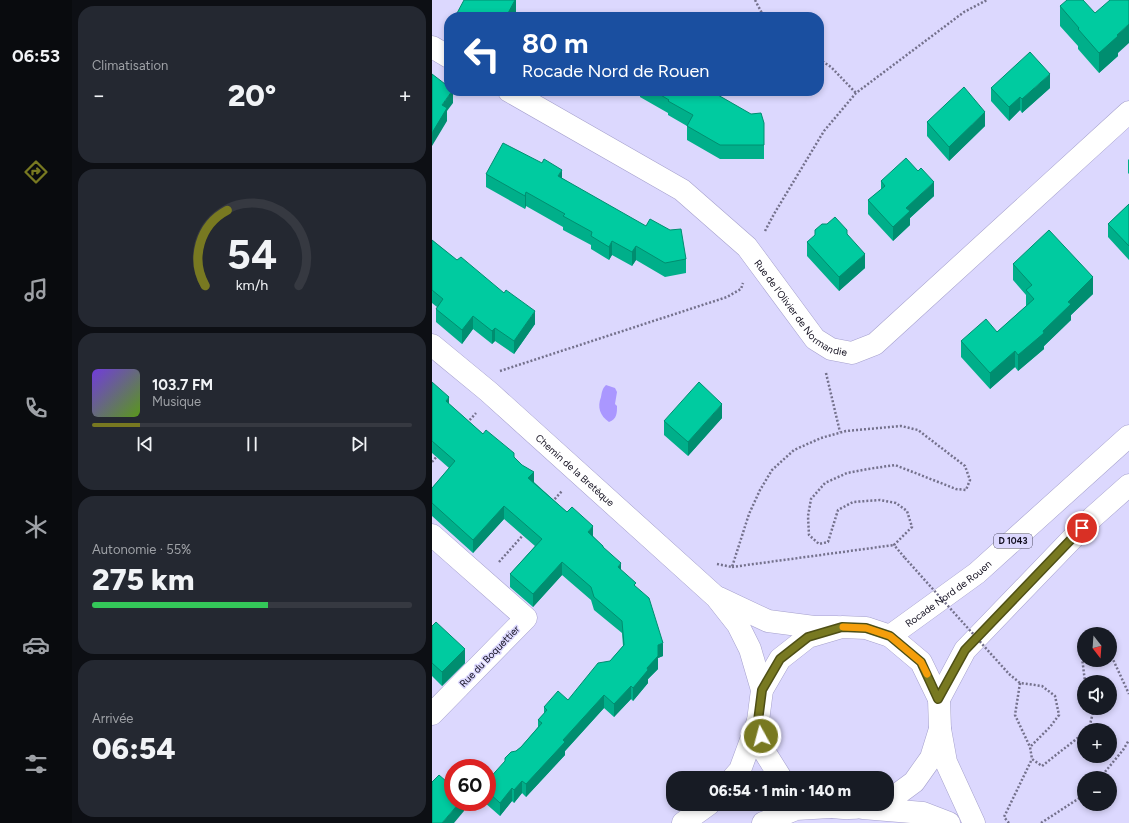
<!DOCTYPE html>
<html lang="fr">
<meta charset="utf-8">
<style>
:root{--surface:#171b24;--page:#242831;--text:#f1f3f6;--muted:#9ea1a6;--line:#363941;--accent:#787921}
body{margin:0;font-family:Figtree,sans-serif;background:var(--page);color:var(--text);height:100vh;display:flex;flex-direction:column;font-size:15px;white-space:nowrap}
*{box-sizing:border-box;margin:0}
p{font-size:13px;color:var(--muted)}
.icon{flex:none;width:22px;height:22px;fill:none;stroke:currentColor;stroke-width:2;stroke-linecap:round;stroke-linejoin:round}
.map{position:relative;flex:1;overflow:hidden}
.details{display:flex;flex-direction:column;gap:6px;padding:6px;background:#0d0f14;width:360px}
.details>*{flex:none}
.banner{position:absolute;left:12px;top:12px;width:380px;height:84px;border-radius:16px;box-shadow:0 2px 6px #0003;background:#1a4fa0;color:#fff;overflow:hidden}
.needle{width:26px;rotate:163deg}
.controls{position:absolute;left:645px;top:627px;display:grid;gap:8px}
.controls a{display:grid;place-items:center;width:40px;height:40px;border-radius:50%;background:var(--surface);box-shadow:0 2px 6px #0003;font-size:20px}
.speed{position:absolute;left:12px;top:759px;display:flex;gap:8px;font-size:20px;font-weight:700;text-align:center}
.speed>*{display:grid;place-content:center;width:52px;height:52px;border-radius:50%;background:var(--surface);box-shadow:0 2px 6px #0003;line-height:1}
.speed .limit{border:6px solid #d22;background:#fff;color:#111}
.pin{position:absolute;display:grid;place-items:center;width:34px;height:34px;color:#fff;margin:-17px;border:2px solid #fff;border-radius:50%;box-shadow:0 1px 4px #0007}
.me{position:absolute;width:44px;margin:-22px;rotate:353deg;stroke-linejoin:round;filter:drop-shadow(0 0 3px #0008)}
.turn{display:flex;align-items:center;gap:14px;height:84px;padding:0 12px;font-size:18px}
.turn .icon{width:52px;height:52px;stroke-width:2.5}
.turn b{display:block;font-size:28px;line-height:34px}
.big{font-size:30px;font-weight:800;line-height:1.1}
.details .widget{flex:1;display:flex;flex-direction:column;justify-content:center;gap:6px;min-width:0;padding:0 14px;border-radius:16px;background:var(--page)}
.details .dial{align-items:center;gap:0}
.dial svg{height:104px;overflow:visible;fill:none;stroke:var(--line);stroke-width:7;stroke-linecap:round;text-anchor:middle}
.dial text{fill:var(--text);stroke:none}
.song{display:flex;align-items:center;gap:12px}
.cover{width:48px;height:48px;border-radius:6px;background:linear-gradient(135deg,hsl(260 70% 55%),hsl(90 70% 35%))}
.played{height:4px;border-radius:2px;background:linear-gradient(90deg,var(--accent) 15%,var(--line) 15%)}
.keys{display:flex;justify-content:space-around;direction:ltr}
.heat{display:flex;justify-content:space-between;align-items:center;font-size:22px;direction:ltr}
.charge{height:6px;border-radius:3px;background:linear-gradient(90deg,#34c759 55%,var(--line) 0)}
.trip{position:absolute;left:234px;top:771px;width:228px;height:40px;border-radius:16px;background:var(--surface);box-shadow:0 2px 6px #0003;font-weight:800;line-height:40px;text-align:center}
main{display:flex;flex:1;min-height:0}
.tabs{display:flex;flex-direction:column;width:72px;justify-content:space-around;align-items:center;background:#090b0e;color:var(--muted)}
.tabs .icon{width:28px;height:28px}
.tabs .on{color:var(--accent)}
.tabs b{font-size:18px;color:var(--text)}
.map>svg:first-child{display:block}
.water{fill:#aa97ff}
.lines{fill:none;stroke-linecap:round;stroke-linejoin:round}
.minor-casing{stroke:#a5a0cd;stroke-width:23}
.tertiary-casing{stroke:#a5a0cd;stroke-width:23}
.primary-casing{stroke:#a5a0cd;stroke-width:23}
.trunk-casing{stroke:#a5a0cd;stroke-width:23}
.path{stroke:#74718c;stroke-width:2.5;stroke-dasharray:2 2;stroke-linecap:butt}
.minor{stroke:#fff;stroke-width:22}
.tertiary{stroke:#fff;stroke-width:22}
.primary{stroke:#fff;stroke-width:22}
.trunk{stroke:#fff;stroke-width:22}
.path-bridge{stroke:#74718c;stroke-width:2.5;stroke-dasharray:2 2;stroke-linecap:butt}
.wall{fill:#00af8a}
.shaded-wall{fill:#008e70}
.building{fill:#00cba0;stroke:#008e70}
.route-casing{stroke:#4e4f15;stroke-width:10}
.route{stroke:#787921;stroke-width:7}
.slow{stroke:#f59e0b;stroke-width:7}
.labels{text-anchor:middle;stroke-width:3;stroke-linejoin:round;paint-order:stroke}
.shield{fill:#dcd8fe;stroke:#4d4a60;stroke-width:1}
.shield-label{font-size:9px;font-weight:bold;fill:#100d1d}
.street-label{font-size:10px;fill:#100d1d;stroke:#dcd8fe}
</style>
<main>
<nav class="tabs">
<b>06:53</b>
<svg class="icon on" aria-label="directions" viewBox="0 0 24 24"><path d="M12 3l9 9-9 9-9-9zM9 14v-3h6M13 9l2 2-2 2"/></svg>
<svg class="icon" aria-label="music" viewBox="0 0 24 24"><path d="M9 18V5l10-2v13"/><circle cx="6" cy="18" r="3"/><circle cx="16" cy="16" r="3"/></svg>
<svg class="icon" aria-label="phone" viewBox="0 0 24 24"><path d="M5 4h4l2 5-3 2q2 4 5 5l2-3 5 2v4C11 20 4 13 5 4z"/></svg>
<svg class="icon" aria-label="climate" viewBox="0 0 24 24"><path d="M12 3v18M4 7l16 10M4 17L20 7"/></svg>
<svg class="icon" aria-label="car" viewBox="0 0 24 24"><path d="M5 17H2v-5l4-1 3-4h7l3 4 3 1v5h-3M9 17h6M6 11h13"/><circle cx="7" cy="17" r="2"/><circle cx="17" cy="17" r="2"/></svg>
<svg class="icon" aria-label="filters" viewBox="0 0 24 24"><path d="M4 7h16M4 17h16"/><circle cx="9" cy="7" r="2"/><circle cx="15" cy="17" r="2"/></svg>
</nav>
<section class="details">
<div class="widget"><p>Climatisation</p>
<div class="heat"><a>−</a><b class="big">20°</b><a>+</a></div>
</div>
<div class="widget dial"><svg viewBox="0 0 100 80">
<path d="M14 69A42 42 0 1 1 86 69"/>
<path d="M14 69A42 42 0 0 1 31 11" stroke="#787921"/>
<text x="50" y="56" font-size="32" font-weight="700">54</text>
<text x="50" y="72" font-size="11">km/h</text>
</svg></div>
<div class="widget">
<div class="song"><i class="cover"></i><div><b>103.7 FM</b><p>Musique</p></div></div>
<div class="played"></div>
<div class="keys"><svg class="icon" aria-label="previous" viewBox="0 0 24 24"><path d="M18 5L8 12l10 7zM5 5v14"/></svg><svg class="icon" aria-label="pause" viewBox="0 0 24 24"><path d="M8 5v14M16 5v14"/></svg><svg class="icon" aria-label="next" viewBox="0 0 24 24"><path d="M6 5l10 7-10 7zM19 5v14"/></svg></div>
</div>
<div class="widget"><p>Autonomie · 55%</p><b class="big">275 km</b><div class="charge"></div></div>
<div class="widget"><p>Arrivée</p><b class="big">06:54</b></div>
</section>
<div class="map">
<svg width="697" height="823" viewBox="0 0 697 823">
<rect width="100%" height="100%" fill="#dcd8fe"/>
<path class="water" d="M174,385L183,388L185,392L183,404L185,406C185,413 185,419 177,422C168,416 165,407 169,397C170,392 170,389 174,385Z"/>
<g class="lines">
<g class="minor-casing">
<g id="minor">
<path d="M0,47L17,57"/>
<path id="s1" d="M77,91L250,190L315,247L383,339L399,349L420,353L443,344L697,112"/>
<path d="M0,535L94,618L0,714"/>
</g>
</g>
<g class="tertiary-casing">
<g id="tertiary">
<path id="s2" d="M0,345L57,392L284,597L306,625L318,649L330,690"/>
<path d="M287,598L336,621L382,627H405"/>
<path d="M508,729L514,762L542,823"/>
<path d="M431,808L491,813L517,823"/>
</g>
</g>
<g class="primary-casing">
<path id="primary" d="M349,778L332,751L326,721L330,690L348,659L376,637L410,627L434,628L458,636L489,662L507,699L508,729L499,758L482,782L459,799L455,800
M390,804C406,810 427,809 443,804"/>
</g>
<g class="trunk-casing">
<g id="trunk">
<path id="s3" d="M458,636L545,573L697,436"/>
<path d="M507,699L533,650L661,517L697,485"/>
<path d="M301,778L308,770L326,721"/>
<path d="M251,823L277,804"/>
<path d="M331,823L364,809L398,807"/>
</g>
</g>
<path class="path" d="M323,0L332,17
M387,59L399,67L424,93
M333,231L342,214L392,131L424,93L532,12L555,0
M68,371L295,297L309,289L311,283
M394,373L408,432
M35,423L44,413
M0,462L6,455
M120,502L130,491
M67,562L92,534
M285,564L300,567L317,514L328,490L340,470L362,450L389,438L414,431L469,426L486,430L533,466L538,480L534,490L524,489L463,465L436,469L415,473L393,483L379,499L376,516L377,535L387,544L396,542L406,510L421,502L448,500L464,503L475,511L480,527L462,545L473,558
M300,567L462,545
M678,653L697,694
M652,654L650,657L653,682
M577,674L588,683L610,686L623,696L627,715L618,727L598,747L600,759L610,766L652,733
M588,683L583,715L598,747
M656,730L657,729L662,708
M668,778L691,750L697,740
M577,823L572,817L600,759
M609,823L652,795"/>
<use href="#minor" class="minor"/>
<use href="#tertiary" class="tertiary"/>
<use href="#primary" class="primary"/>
<use href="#trunk" class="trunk"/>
<path class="path-bridge" d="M473,558L577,674"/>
</g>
<path class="wall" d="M628,6L686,53V56L667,73L646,49V46L628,26Z
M559,88H618L590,113L588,110L577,121L559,101Z
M208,91H279L332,123V159H288L255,140V126L236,115V113L208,97Z
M495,122L553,126L517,161L495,136Z
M697,159V174L696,173V160Z
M54,174L130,178L254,259V273L233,277L204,260L200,266L180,255L177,260L159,249V245L131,230V227L94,206L93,209L54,187Z
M449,181L502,196L478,218V225L461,241L436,214V200L449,190Z
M697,204V260L676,237V224Z
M415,235L433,268L407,291L375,256V242Z
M0,240L103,324L82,354L63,341L60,344L41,329L30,344L4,322V309L5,307L0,303Z
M581,264L661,294L639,315V320L612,346V349L586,371L583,367L558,389L529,357V341L565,332L594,306V295L581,280Z
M0,382L17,404L51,434L82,457L102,482L161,536L171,547L189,570L204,587L231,656L226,658V669L216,679V683L201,701L199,699L182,717L172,708L133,751V755L94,797L90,793L82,803L80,801L68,816L52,802H55V781L84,751L89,747L106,727V720L112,714V707L136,700L178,661L191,646L190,633L162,610L159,600L130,575L101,607L78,587V574L103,546L72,519L41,553L0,516V488L17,468L0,453Z
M290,418L256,456L232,435V421Z
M0,626L33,663L10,686L0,676Z"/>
<path class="shaded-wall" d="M78,0H84V17H74Z
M697,24V43L686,53V56L667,73V53L685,35Z
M618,74V88L590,113V99Z
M20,91H21V103L15,111V121L0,146V133L10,105Z
M588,97V110L577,121V107Z
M553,112V126L517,161V147Z
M130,170V183L126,176Z
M502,182V196L478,218V225L461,241V227L474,208Z
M94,192V206L93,209V196Z
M180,241V255L177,260V247Z
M204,246V260L200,266V252Z
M433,254V268L407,291V277Z
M661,277V294L639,315V320L612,346V349L586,371V355L636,302Z
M103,311V324L82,354V341Z
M41,316V329L30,344V330Z
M63,328V341L60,344V331Z
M583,351V367L558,389V373Z
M17,397V410L14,401Z
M290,404V418L256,456V442Z
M102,472V485L96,478Z
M72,506V519L41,553V540Z
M161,526V539L156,532Z
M130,562V575L101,607V594Z
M189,563V575L186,567Z
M231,643V656L226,658V669L216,679V683L201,701V688L215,668L226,645Z
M33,649V663L10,686V672Z
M199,686V699L182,717V704Z
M172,695V708L133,751V755L94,797V784L131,740Z
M90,781V793L82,803V790Z
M80,788V801L68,816V803Z
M28,802H32V811L22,823H10Z"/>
<path class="building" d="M32,0H83L74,17H69L66,15L65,17H28L24,15Z
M635,0H651L663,13L678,0H697V24L685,35L686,36L667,53L646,29L647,28L628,6Z
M598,52L618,74L590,99L588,97L577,107L559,88Z
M0,74L17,87V91H20L10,105L15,108L0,133Z
M532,87L553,112L517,147L495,122Z
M222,91H279L319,114L329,113L332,123V145H288L255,126L261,115L236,101L237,100Z
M71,143L110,163L112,159L130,170L126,176L214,226L218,219L238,230L249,229L254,259L233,263L204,246L200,252L180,241L177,247L159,236L160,232L131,216L133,214L94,192L93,196L54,174Z
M474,158L486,171L489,168L502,182L474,208L478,211L461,227L436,200L453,186L449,181Z
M697,204V246L676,224Z
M403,217L415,230V234L433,254L407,277L375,242L383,235V230L390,224H395Z
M617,230L661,277L636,302L639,304L611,331L612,333L586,355L583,351L558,373L529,341L554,319L565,332L602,299L594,290L600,285L581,264Z
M0,240L25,260L29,257L72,293L74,290L103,311L82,341L63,328L60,331L41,316L30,330L4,309L11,299L0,290Z
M0,382L17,397L14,401L51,434L54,430L82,453V457L90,465L102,472L96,478L135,512L140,507L161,526L156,532L171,546V547L189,563L186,567L204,583L202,585L217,598L231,643L226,645V656L215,668L216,670L201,688L199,686L182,704L172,695L131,740L133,742L94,784L90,781L82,790L80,788L68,803L55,791V781L73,761V758L79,752L84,751L89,747L110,723L106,720L115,710L112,707L126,691L136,700L166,663L178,661L192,645L190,621L162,597L159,587L130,562L101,594L78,574L110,539L72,506L41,540L0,503V488L23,461L0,441Z
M267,382L290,404L256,442L232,421Z
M4,622L33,649L10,672L0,663V626Z
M7,775L21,787V802H28L10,823H0V782Z"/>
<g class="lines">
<g class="route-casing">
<path id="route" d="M329,736L326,721L330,690L348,659L376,637L410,627L434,628L458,636L489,662L506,699L533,650L650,528"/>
</g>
<use href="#route" class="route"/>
<path class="slow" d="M411,627L434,628L458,636L489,662L495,674"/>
</g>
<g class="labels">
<rect class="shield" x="562" y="534" width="38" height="14" rx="3"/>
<g class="shield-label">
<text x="581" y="544">D 1043</text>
</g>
<g class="street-label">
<text dy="4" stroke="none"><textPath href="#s1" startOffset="369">Rue de l'Olivier de Normandie</textPath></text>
<text dy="4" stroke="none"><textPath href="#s2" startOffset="190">Chemin de la Bretèque</textPath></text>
<text dy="4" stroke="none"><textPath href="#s3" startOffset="72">Rocade Nord de Rouen</textPath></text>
<text transform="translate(57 656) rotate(-46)" y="4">Rue du Boquettier</text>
</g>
</g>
</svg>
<div class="controls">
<a><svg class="needle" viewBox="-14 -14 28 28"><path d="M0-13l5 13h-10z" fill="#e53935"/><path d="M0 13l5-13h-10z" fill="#9ea1a6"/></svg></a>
<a><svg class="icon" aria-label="sound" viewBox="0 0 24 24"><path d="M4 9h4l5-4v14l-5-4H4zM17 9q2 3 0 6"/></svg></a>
<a>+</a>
<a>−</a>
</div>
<div class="speed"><div class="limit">60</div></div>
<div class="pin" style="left:650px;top:528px;background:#d93025"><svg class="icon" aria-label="arrive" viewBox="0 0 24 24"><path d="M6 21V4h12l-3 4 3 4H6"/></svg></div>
<svg class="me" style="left:329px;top:736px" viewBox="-20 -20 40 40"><circle r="17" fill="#787921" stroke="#fff" stroke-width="3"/><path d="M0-11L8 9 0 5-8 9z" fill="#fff"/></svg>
<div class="trip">06:54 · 1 min · 140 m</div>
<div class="banner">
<div class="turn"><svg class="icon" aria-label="left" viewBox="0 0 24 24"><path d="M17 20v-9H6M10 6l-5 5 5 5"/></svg><div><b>80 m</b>Rocade Nord de Rouen</div></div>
</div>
</div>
</main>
